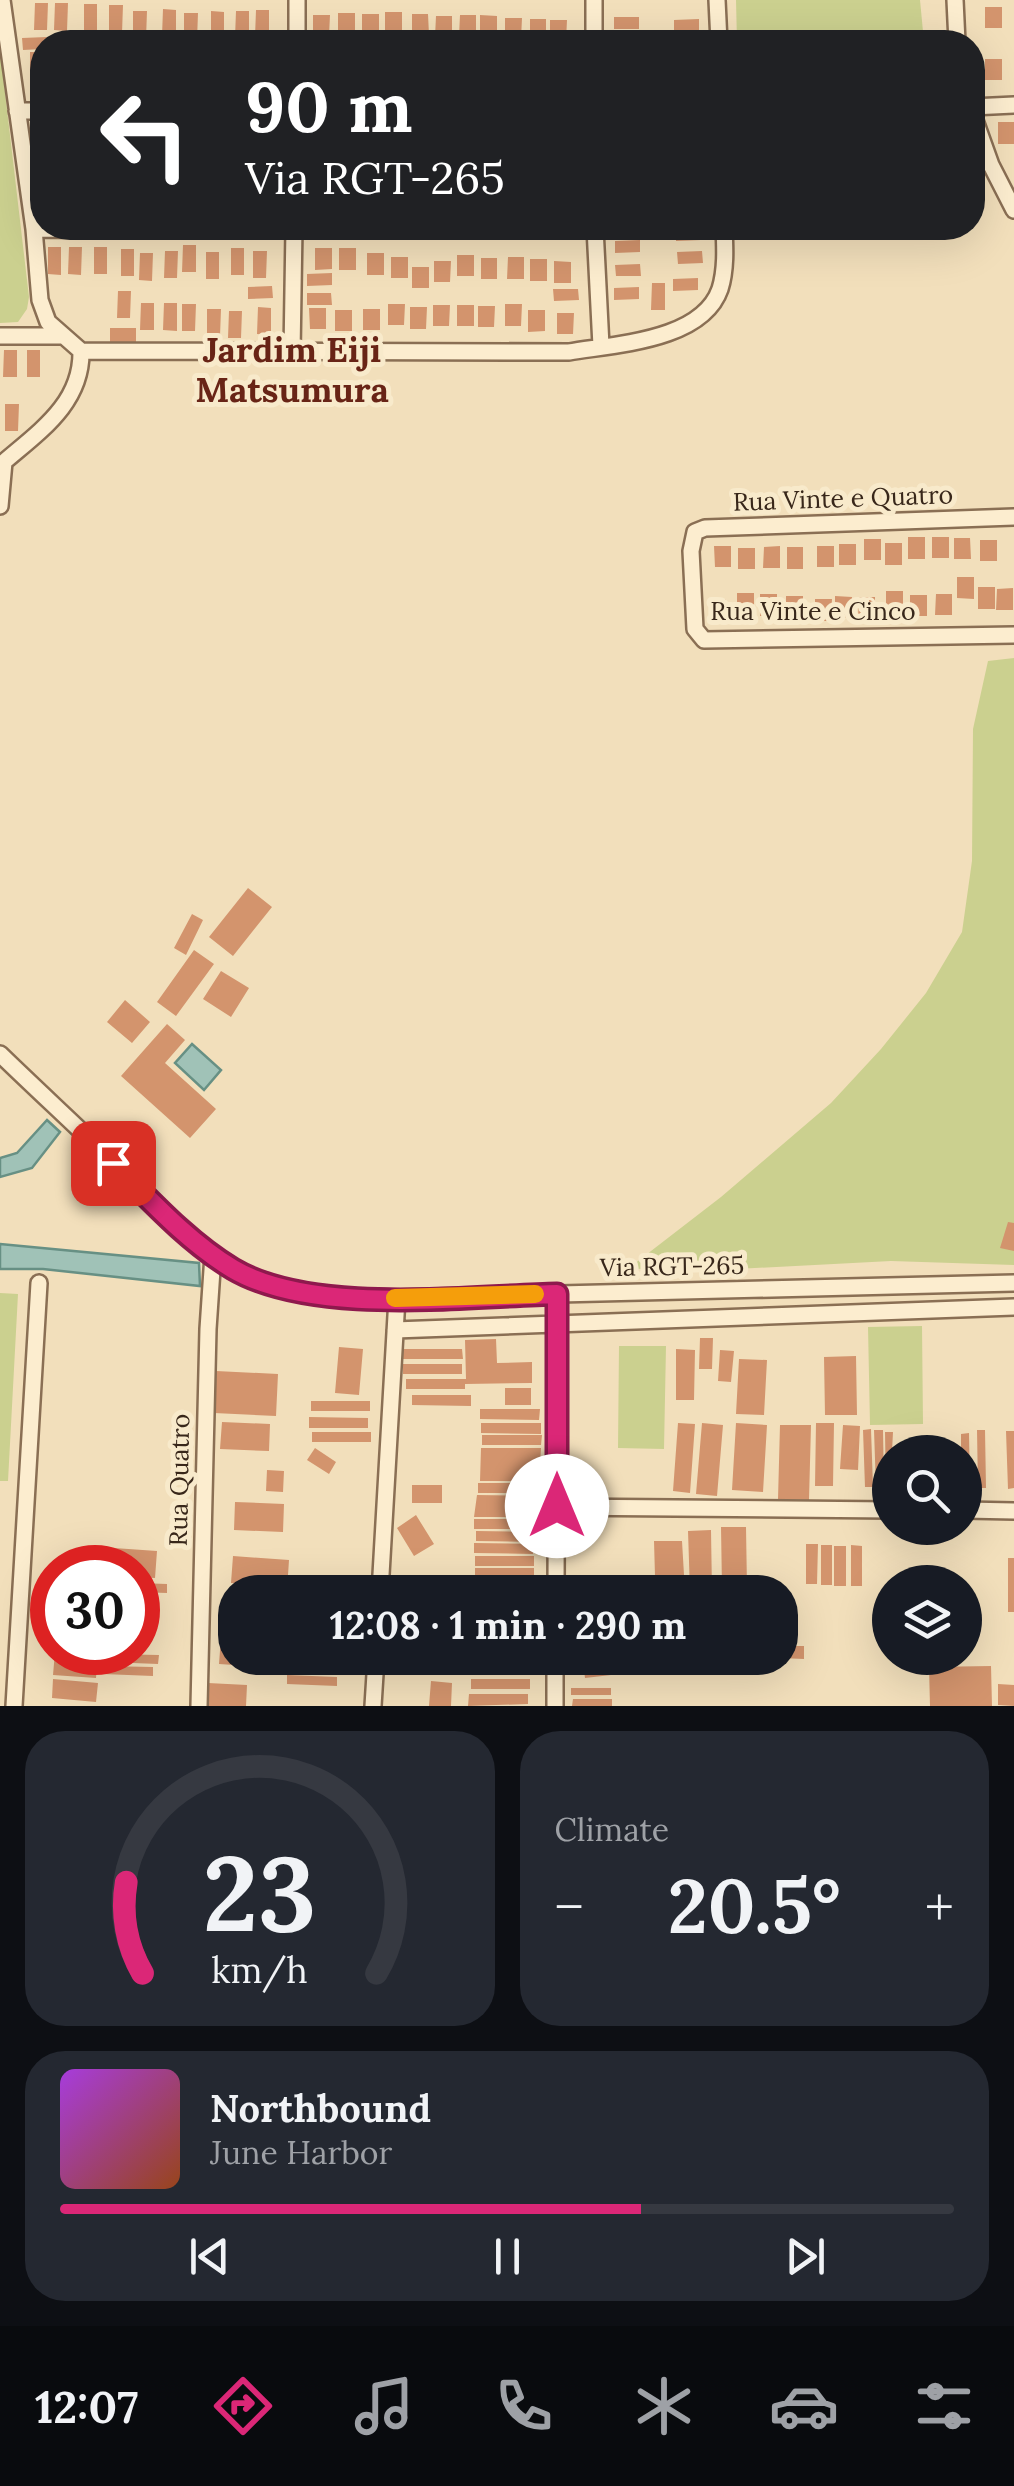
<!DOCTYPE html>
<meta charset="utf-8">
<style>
:root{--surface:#171b24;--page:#242831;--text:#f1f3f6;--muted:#9ea1a6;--line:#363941;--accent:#db2777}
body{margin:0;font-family:Lora,serif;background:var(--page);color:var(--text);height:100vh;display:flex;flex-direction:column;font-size:38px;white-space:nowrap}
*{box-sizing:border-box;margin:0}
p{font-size:32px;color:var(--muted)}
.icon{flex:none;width:55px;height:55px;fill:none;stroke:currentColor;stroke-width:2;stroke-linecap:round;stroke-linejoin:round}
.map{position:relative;height:1706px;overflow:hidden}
.sheet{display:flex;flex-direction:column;gap:25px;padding:25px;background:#0d0f14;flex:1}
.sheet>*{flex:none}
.top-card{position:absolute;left:30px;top:30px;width:955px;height:210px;border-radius:40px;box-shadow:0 10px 40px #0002;background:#202124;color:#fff;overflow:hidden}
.fabs{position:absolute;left:872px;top:1435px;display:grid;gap:20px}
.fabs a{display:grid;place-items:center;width:110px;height:110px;border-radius:50%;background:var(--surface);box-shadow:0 10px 40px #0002;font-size:50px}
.speed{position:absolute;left:30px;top:1545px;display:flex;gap:20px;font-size:50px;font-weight:700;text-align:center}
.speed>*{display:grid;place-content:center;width:130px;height:130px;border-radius:50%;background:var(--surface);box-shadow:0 10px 40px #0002;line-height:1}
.speed .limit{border:15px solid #d22;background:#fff;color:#111}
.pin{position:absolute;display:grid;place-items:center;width:85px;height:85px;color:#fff;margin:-42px;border-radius:20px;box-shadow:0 5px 15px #0006}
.me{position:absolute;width:110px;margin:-55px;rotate:0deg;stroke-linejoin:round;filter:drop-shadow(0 0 8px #0008)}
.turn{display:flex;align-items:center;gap:35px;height:210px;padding:0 50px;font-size:45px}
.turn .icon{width:130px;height:130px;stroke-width:2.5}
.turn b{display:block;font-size:70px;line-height:85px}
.big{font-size:75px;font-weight:700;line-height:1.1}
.sheet .tile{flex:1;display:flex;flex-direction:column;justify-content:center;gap:15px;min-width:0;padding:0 35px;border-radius:40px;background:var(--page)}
.sheet .dial{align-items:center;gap:0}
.dial svg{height:260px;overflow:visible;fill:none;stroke:var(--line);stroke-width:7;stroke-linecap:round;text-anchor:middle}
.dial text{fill:var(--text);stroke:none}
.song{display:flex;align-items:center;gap:30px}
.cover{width:120px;height:120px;border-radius:15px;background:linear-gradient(135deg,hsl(280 70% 55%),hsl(20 70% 35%))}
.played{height:10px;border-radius:5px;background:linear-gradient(90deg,var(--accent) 65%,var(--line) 65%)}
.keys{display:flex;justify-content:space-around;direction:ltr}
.heat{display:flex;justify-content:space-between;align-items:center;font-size:55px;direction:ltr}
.sheet .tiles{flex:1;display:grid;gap:25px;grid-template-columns:1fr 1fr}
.tile:last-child{grid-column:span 2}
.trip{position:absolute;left:218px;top:1575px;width:580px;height:100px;border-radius:40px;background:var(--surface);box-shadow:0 10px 40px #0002;font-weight:700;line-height:100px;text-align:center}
.tab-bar{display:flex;height:160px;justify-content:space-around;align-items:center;background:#090b0e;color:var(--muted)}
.tab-bar .icon{width:70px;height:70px}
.tab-bar .on{color:var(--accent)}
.tab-bar b{font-size:45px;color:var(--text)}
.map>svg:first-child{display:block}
.green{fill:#cbd08f}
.water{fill:#a0c2b7;stroke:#679084;stroke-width:2.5}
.building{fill:#d3946d}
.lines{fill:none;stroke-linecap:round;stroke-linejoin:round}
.street-casing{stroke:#8a6f54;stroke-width:20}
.street{stroke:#fcedcf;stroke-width:15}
.route-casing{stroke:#8e194d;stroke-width:25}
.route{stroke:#db2777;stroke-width:18}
.slow{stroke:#f59e0b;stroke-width:18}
.labels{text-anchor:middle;stroke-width:10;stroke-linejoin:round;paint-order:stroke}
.street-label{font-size:25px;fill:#38271a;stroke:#f8eacb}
.district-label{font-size:35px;font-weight:bold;fill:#682416;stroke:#f8eacb}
</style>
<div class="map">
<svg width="1014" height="1706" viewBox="0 0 1014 1706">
<rect width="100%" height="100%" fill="#f2dfbb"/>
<path class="green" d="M736,0H920L924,42H737Z
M0,50L29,297L27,309L18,322L0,323Z
M1014,658V1265L891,1261L680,1272L629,1268L721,1197L831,1103L881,1049L926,993L962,932L972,861L973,729L988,661Z
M0,1293L18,1294L8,1481H0Z
M922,1326L923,1424L870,1425L868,1327Z
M619,1346H666L664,1449L618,1448Z"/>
<path class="water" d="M192,1044L221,1070L204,1090L175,1063Z
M47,1120L60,1132L32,1168L0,1177V1158L17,1153Z
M0,1244L199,1263L200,1286L43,1269H0Z"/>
<path class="building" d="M35,3H48L47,30H34Z
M55,3H68L67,31L54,30Z
M84,4H97V31H84Z
M109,5H123L122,33L109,32Z
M985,7H1002V28H985Z
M163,9L176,10V37L162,36Z
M256,10H269V37H255Z
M133,11H147L146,39H133Z
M211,11L224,12V39H211Z
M236,11H249V39L235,38Z
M385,12H402V33H385Z
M184,13H198L197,40H184Z
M338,13H355V34H338Z
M362,14H379V35H362Z
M412,14H428L429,35H412Z
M313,15H330L329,36H313Z
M460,15H476V36L459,37Z
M480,15L497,16V37H480Z
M436,16H452V37H435Z
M614,17H639V29H614Z
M505,18H522L521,39H505Z
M530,19H546V41L530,40Z
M699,19V31L674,32V20Z
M550,20H567L566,41H550Z
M47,37L42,49L23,50L22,38Z
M30,52H42V80H30Z
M985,59H1002V80H985Z
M998,122H1014V144H998Z
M701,228V240L676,241V229Z
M640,240V252L615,253V241Z
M183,245H196V272H182Z
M48,247H61V275L48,274Z
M69,247H82L81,275L68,274Z
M94,247H107V274H94Z
M231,248H244V275H231Z
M315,248H332V269L315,270Z
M339,248H356V270H339Z
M121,249H134V276H121Z
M165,251H178L177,278H164Z
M253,251H267L266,278H253Z
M702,251L703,263L678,264L677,252Z
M206,252H219V279H206Z
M140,253H153L152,281L139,280Z
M367,253H384V275H367Z
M457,255H474V276H457Z
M391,257H408V278H391Z
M508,257H524V279H507Z
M481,258H497V279H481Z
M530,259H547V281H530Z
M434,261H451L450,282H434Z
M554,261L571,262V283H554Z
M640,264L641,276H616L615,265Z
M412,267H429V288H412Z
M332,273V285L307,286V274Z
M698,278V290L673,291V279Z
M652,283H665V310H651Z
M272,286L273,298L248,299V287Z
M639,287V299L614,300V288Z
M553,289H578L579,300L554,301Z
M118,291H131L130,318H117Z
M307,293H331L332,305H307Z
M141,303H154V330H140Z
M164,303H177V331L163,330Z
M182,304H196L195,331H182Z
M388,304H405L404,325H388Z
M505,304H522L521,326H505Z
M433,305H450L449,326H433Z
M457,305H474V326H457Z
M478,306H495L494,327H478Z
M258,307L271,308V335L257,334Z
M410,307H427L426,329H410Z
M309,308H326V329H310Z
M207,309H221L220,336H207Z
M363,309H380V330H363Z
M335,310H352V331H335Z
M528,310H545V331L528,332Z
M229,311H242L241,338H228Z
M557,313H574L573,334H557Z
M110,328H136V346H110Z
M4,350H17V377H3Z
M27,350H40V377H27Z
M5,404H19L18,431H5Z
M908,537H925V559H908Z
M932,537H949V558H932Z
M954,538H970L971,559H954Z
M864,539H881V560H864Z
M980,540H997V561H980Z
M885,543H902V565H885Z
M839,544H856V565H839Z
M714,546H731V567H715Z
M780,546V568H763L764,547Z
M817,546H834V567H817Z
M787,547H803V569H787Z
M738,548H755V569H738Z
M957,577H974V599L957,598Z
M978,587H995V609H978Z
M1013,588V610H996L997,589Z
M886,591H903V613H886Z
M737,593H754V614H737Z
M760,594H777V616H760Z
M936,594H952V615H935Z
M910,595H927V616H910Z
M786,596H803V617H786Z
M835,596L852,597V618H835Z
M859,597H875V618H858Z
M709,599H726V621H710Z
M815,599H832L831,621H815Z
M248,888L272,907L233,956L209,937Z
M192,914L203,920L186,955L174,948Z
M194,950L214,964L176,1016L157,1002Z
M221,971L249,988L231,1017L203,999Z
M125,1000L150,1022L132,1043L107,1022Z
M167,1024L185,1040L165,1063L216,1109L190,1138L121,1076Z
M1008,1222L1014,1223V1251L1000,1248Z
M700,1338H713L712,1369H699Z
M496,1339L497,1363L532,1362V1383L465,1384V1389H406V1379H466L465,1340Z
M339,1347L363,1349L359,1395L335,1393Z
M403,1349H462L463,1359H403Z
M676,1349L695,1350L694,1400H676Z
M720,1350L734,1351L731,1382L718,1381Z
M856,1356L857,1415H825L824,1357Z
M739,1359L767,1360L764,1415L736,1414Z
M403,1364H462V1374H403Z
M216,1371L278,1374L276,1416L214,1413Z
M505,1388H531V1405H505Z
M412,1395H471V1406L412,1405Z
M311,1401H370V1411H311Z
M480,1409H540L539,1420L480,1419Z
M309,1417L368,1418V1428H309Z
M222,1422L270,1424L269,1451L220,1449Z
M481,1423H541V1434L481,1433Z
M678,1423L695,1424L690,1493L673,1491Z
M702,1423L723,1425L717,1496L696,1494Z
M736,1423L767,1425L763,1492L732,1490Z
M816,1423H834L833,1486H815Z
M780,1425H811L809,1500L778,1499Z
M843,1425L860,1426L858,1470L840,1469Z
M871,1429L873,1487H865L863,1430Z
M874,1430H883L884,1488H876Z
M977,1430H985L986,1488H978Z
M1006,1431H1014V1488L1008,1489Z
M312,1432H371V1442H312Z
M885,1432H893L890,1490H886Z
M969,1433L970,1491H965V1452H961V1434Z
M482,1435H542L541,1445H482Z
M315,1448L336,1462L329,1474L307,1460Z
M481,1448H541L539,1481H480Z
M267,1470L284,1471L283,1492L266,1491Z
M478,1483H537V1493H478Z
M412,1485H442V1503H412Z
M477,1495L536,1496L533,1517H474Z
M235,1502L284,1504L283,1532L234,1530Z
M416,1515L434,1544L414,1556L397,1528Z
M474,1519H533V1529H474Z
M721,1527H746L747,1588H722Z
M711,1530L712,1592H690L688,1531Z
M476,1531L535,1532V1542L476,1541Z
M654,1541H682L684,1575L655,1576Z
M474,1543L533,1544V1554L474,1553Z
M806,1544H818L817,1584H806Z
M821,1545H832V1585H821Z
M851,1545L862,1546V1586H851Z
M834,1546H846V1586H834Z
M114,1548L157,1551L155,1578L138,1577V1568H113Z
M233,1556L289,1560L288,1575L308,1576L307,1588L231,1583Z
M475,1556H534V1566H475Z
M1008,1558H1014V1612H1008Z
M475,1568H534V1579L475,1578Z
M138,1583L167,1584V1593L138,1592Z
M471,1584H530V1592H470Z
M221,1637L235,1638V1658H263L262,1667L219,1664Z
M780,1646H804V1659L780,1658Z
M55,1652H98L96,1678L53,1675Z
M109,1654L159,1655L158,1664L108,1662Z
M498,1658H524L525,1667L500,1669Z
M609,1659L611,1675L585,1678L583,1662Z
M289,1662L339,1664L338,1673L288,1671Z
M103,1666L153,1667V1676L103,1674Z
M991,1666L992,1706H930L929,1667Z
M287,1675L337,1677V1686L287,1684Z
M53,1679L98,1683L96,1702L52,1698Z
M471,1679H530V1689H471Z
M431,1681L452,1683L451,1706H429Z
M208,1683L247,1685L246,1706H206Z
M998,1684L1014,1685V1706L998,1705Z
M571,1688H611V1695H571Z
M469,1694H528V1704L468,1706Z
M573,1699H612V1706H572Z"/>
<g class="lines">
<g class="street-casing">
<path id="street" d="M2,0L34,229L40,300L48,322L81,351
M297,0V42
M717,0L719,42
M955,0L957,42
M594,42V0
M972,107L1014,105
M17,111H42
M972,112L991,165L1014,210
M595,228L601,346
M34,229L596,230
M0,336H62
M81,351L569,352C615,344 702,341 720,289C726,270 725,248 724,228
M292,353L294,228
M0,506L4,462C40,431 82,403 81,351
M1014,517L705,528L695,532L691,551L695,629L704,640L1014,635
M0,1054C35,1088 71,1121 106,1155C147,1197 198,1256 252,1279C297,1298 349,1297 397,1298L1014,1283
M395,1330L1014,1307
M557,1507L890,1510
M965,1510L1014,1511
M380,1592L397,1298
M556,1592L557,1294
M14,1706L39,1283
M199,1706L208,1329L213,1255
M373,1706L376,1658
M555,1706V1658"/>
</g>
<use href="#street" class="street"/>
</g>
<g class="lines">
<g class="route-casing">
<path id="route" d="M113,1163C150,1200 188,1242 233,1269C313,1316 466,1296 557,1294V1506"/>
</g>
<use href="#route" class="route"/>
<path class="slow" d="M395,1298L535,1294"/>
</g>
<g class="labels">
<g class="street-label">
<text transform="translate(843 498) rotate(-2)" y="9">Rua Vinte e Quatro</text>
<text x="813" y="620">Rua Vinte e Cinco</text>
<text transform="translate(672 1266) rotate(-1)" y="9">Via RGT-265</text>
<text transform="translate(179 1480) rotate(-89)" y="9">Rua Quatro</text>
</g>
<g class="district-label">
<text x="292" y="362">Jardim Eiji<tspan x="292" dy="40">Matsumura</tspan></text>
</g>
</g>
</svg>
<div class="fabs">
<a><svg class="icon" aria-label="search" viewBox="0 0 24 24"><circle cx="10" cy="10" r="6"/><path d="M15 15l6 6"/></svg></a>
<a><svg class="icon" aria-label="layers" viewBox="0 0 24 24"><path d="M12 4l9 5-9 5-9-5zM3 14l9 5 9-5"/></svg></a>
</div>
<div class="speed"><div class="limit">30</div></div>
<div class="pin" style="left:113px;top:1163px;background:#d93025"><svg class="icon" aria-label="arrive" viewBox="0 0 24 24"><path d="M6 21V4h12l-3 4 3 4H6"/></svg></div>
<svg class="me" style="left:557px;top:1506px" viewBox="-20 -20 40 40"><circle r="19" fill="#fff"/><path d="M0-13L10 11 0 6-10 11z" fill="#db2777"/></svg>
<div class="trip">12:08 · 1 min · 290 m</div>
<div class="top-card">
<div class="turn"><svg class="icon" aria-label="left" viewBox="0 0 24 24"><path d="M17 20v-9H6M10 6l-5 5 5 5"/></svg><div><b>90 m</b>Via RGT-265</div></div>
</div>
</div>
<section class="sheet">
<div class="tiles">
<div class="tile dial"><svg viewBox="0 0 100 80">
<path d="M14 69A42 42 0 1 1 86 69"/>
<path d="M14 69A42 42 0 0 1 9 41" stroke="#db2777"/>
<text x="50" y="56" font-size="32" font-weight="700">23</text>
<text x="50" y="72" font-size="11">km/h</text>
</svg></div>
<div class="tile"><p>Climate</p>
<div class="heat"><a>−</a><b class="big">20.5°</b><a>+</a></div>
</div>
<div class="tile">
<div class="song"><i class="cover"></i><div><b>Northbound</b><p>June Harbor</p></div></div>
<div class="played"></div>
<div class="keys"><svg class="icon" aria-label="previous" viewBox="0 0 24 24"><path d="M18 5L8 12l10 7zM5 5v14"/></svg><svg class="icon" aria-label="pause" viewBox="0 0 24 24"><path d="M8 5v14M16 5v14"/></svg><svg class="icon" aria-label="next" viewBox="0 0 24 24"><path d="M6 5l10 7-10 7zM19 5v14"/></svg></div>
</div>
</div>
</section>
<nav class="tab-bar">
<b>12:07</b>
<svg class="icon on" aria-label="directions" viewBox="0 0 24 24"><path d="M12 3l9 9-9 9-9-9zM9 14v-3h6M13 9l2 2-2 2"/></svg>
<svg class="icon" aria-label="music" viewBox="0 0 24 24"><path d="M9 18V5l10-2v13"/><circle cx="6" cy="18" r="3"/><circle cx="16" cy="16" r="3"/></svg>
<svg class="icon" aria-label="phone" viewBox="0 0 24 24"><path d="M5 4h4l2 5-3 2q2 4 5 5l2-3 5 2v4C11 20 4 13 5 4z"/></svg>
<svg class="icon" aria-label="climate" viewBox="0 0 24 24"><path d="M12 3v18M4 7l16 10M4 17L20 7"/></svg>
<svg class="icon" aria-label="car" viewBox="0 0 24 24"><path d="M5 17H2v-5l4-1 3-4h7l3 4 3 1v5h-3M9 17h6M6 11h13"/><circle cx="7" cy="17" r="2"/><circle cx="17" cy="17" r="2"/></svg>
<svg class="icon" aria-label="filters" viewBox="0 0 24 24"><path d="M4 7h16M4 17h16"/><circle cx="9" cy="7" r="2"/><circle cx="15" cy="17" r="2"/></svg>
</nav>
